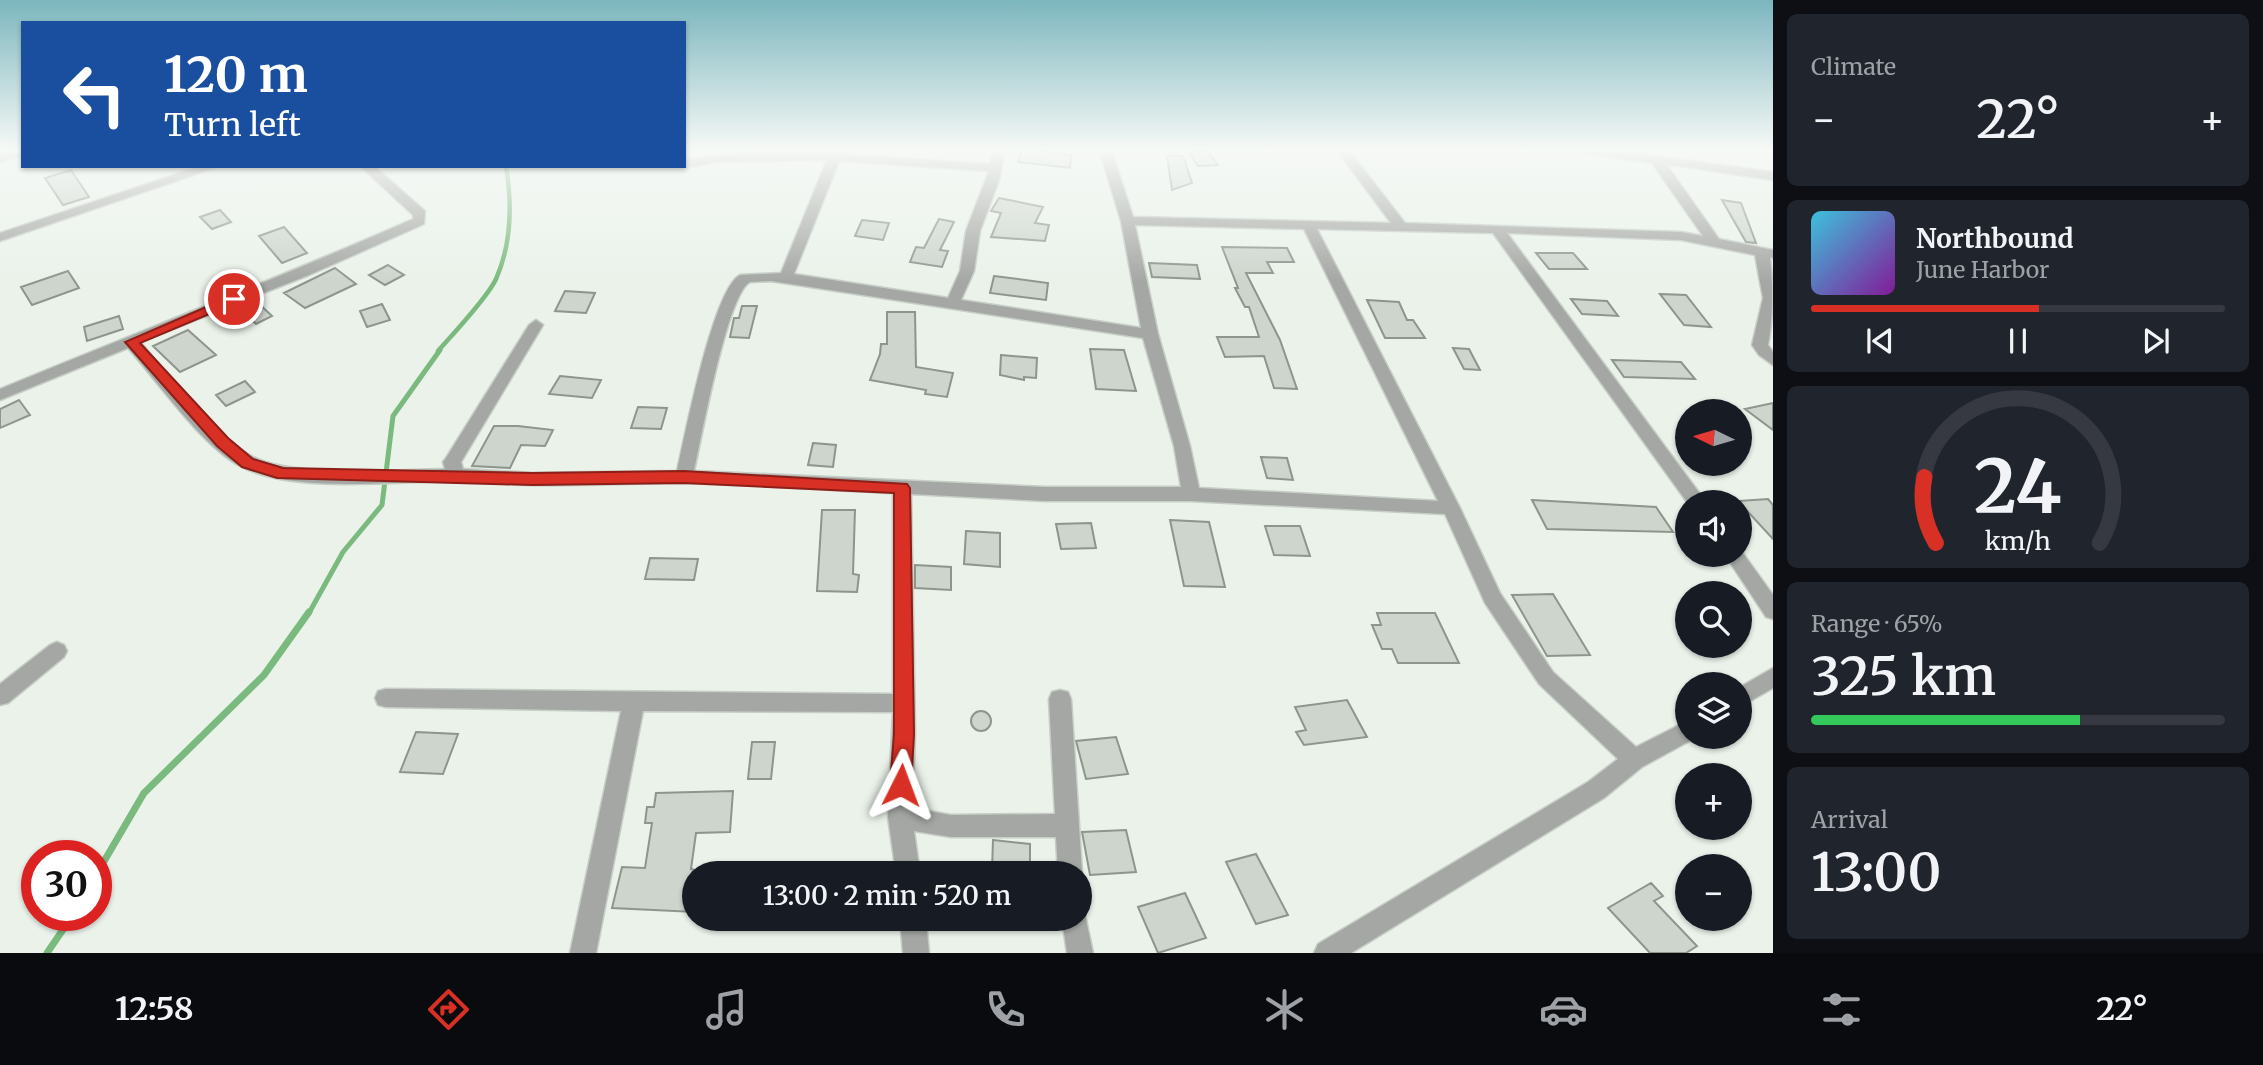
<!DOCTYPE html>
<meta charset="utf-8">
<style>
:root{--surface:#171b24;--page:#20242c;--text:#f1f3f6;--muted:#9ea1a6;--line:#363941;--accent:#d93025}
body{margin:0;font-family:Merriweather,serif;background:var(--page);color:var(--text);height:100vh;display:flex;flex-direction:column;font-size:26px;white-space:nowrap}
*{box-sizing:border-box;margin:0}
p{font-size:23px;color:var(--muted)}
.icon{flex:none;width:38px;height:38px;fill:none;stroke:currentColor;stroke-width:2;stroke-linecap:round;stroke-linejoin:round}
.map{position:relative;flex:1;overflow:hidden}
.side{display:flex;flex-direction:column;gap:14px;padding:14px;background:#0d0f14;width:490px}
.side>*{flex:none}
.banner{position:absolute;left:21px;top:21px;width:665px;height:147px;border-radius:0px;box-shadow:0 2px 5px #0004;background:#1a4fa0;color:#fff;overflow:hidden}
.needle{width:46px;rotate:275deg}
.fabs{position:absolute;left:1675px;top:399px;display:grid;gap:14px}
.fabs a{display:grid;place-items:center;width:77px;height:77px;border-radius:50%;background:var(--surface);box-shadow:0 2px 5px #0004;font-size:35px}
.speed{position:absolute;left:21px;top:840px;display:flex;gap:14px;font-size:35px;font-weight:700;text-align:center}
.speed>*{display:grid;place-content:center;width:91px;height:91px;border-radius:50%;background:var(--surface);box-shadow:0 2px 5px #0004;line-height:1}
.speed .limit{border:10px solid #d22;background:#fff;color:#111}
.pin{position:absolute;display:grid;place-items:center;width:60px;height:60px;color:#fff;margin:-30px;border:4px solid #fff;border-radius:50%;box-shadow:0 2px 7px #0007}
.me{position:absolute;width:77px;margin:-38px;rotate:3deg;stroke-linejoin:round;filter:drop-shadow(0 0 5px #0008)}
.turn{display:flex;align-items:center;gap:24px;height:147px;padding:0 28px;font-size:32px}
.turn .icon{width:91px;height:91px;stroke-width:2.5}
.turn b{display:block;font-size:49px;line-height:60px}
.big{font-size:52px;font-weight:600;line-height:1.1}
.side .card{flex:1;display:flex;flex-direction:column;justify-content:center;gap:10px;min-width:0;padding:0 24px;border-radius:10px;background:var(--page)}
.side .dial{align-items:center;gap:0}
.dial svg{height:182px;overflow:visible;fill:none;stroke:var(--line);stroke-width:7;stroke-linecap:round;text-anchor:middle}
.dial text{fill:var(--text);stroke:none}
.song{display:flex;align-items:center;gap:21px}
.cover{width:84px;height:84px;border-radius:10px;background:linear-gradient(135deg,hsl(190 70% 55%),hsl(290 70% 35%))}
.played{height:7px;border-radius:4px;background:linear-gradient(90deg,var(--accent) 55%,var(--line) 55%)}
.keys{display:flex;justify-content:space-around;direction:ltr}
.heat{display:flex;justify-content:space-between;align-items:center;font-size:38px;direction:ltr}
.charge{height:10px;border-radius:5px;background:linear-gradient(90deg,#34c759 65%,var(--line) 0)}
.trip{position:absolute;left:682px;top:861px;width:410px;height:70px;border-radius:35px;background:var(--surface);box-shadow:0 2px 5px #0004;font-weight:600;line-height:70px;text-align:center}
.tab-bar{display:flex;height:112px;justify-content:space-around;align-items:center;background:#090b0e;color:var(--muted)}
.tab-bar .icon{width:49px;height:49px}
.tab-bar .on{color:var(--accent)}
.tab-bar b{font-size:32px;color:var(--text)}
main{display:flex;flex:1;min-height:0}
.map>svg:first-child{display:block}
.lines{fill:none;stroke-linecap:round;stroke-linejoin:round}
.stream-far2{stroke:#7bba7e;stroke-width:4.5}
.stream-far1{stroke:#7bba7e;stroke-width:5}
.stream{stroke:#7bba7e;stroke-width:7}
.building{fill:#cdd5cd;stroke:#8d958d;stroke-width:2}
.minor-casing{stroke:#c6cec6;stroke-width:3}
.minor{fill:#a4a7a4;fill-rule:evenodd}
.route{fill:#d93025;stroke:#8d1f18;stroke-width:2}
</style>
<main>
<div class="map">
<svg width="1773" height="953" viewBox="0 0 1773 953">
<rect width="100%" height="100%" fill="#eaf2ea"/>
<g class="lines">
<path class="stream-far2" d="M438,351C453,334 488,297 496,279C512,243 512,203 506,166"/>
<path class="stream-far1" d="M309,613L343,552L382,505L393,416L440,350"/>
<path class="stream" d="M96,875L144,793L264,675L309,612
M47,953L73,915"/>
</g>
<path class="building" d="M1022,149L1071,155L1070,168L1018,162Z
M1208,151L1218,165L1198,166L1189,152Z
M1167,156H1183L1192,183L1172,190Z
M71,170L89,197L63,205L45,178Z
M999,198L1043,207L1035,223L1049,225L1045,241L991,237L1001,213L991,211Z
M1722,200L1741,203L1756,243L1746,242Z
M220,210L231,222L212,229L200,217Z
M939,219L954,222L940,250L948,251L942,267L910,262L916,247L924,248Z
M862,220L889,223L883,240L855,236Z
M284,227L307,253L282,263L259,236Z
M1222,247L1287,248L1294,262H1267L1273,273H1246L1280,340L1297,389L1274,388L1264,356L1225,357L1217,337H1259L1249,307H1245L1235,288H1238Z
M1536,253H1573L1587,269H1549Z
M1149,263L1197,265L1200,279L1152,277Z
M388,265L404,275L385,285L369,275Z
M335,268L356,284L305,308L284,293Z
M68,271L79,288L32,305L21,287Z
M994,276L1048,283L1046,300L990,293Z
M565,291L595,293L586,313L555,311Z
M1660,294L1686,295L1711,327L1684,325Z
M1571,299L1607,301L1618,316L1582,314Z
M1367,300L1399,302L1407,320H1413L1425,338H1385Z
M256,301L272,316L256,324L240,308Z
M382,304L390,320L367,327L360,311Z
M742,306H757L749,338L730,337L734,318H739Z
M887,312H915L916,367L953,373L947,397L925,394L926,390L870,380L880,354L881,344H887Z
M119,316L123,329L87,341L84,327Z
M188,330L216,355L180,372L153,346Z
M1453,348L1469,349L1480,370L1464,369Z
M1090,349L1124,350L1136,391L1096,389Z
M1001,355L1037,358L1036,378L1024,377V380L1000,375Z
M1612,360L1681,362L1695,379L1624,377Z
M560,376L601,380L592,398L549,394Z
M245,381L255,392L226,406L216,395Z
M19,400L30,415L0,428V409Z
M1773,403V430L1745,409Z
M638,407L667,408L661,429L631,428Z
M494,426H518L553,430L545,446L521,445L510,468L472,466Z
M813,443L836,445L833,467L808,465Z
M1261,457L1287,458L1293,480L1267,478Z
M1768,499L1773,505V539L1738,501Z
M1532,500L1656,507L1673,532L1547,529Z
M822,510H855L853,574L859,575L857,592L817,591Z
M1170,520L1209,522L1225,587L1184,586Z
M1091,523L1096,548L1061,549L1056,524Z
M1265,526H1300L1310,556L1274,555Z
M966,531L1000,533V567L964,564Z
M650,558L698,559L694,580L645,579Z
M915,565L951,567V590L915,588Z
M1553,594L1590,655L1547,656L1512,595Z
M1377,613H1435L1459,663H1398L1392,649H1382L1372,625H1381Z
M1347,700L1367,737L1304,745L1296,732L1306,730L1295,707Z
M971 721a10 10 0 1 1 20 0a10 10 0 1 1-20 0Z
M416,732L458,734L443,774L400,772Z
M1116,737L1128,774L1086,779L1076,741Z
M752,742H775L771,779H748Z
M733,791L730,832L696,833L691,869L695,870V912L612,908L622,867L645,868L652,823H645L647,807H654L656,793Z
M1126,830L1136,872L1090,875L1082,832Z
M993,840L1030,844V873L992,870Z
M1256,854L1288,915L1256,924L1226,862Z
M1651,883L1663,896L1654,901L1697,946L1686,953H1650L1608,908Z
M1185,893L1206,938L1158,953L1138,907Z"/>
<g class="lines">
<g class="minor-casing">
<path id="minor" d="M23,149V156L0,162V154Z
M832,149H844L842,154L990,164L993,149H1005L999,180L980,231L974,271L961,300L1141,328L1121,221L1099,149H1111L1133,217L1391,223L1336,149H1348L1405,223L1681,232L1703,236L1652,163L1582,153L1576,149H1605L1773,172V180L1666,164L1719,239L1773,250V258L1770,257C1773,283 1773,320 1768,345L1773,352V365L1759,355L1752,345L1763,298L1755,255L1681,240L1507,233L1706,502H1687L1493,233L1317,229L1460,508L1500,593L1553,672L1636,747L1687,721V737L1695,738L1642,767L1604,798L1351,953H1314L1318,944L1588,782L1618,759L1539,684L1485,603L1445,514L1191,501H1045L911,494L915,734L912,808L951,815L1055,814L1049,699L1052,692L1060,690L1068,692L1071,699L1082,873L1080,879V873H1058L1056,837H951L914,831L920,873H896L888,817L893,712L643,711L596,953H570L621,711L386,707L378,705L375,698L378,691L386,689L893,694V493C823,490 752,484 682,483C633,483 583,486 534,485C508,485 481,481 455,481C395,481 293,494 240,466C201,445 158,382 128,348L0,400V389C138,332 277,279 413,219V215L360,166H374L425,211L424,224L309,275L140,342C170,376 214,437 253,457C293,478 399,470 445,469L443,462L446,458L529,325L536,320L543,325L461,462L463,469L532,473L677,471C685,436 713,289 740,275L781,273L827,160L716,162L684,168L680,166H684V160L716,155L830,153ZM839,161L989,171L966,231L960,271L948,298L794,274ZM1135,225L1304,229L1438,501L1199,488L1190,446L1158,334ZM771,281L1143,338L1174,446L1181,487H1045L694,471C701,440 727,294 750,282Z
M201,166H220L0,241V233Z
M1740,549L1773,595V619L1766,617L1725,555H1740Z
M57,642L64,645L67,651L64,657L8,703L0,705V684L50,645Z
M1773,668V688L1740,707V687Z
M1080,908L1084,910L1093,953H1067L1062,919H1080Z
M900,919H926L929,953H903Z"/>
</g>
<use href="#minor" class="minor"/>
</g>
<linearGradient id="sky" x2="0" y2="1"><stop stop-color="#7cb6be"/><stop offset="0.53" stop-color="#f6f9f6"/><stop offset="1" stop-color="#f6f9f6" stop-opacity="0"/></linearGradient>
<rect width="1773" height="282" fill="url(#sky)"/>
<path class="route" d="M234,295L240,299L238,302L140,343L228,438L253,459L283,468L532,473L684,471L907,484L910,488L914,734L911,785L908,792L901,795L894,792L890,785L894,734V493L684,483L532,485L277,478L242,467L217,446L125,342Z"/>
</svg>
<div class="fabs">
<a><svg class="needle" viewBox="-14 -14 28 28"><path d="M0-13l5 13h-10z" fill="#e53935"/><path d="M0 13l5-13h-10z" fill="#9ea1a6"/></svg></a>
<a><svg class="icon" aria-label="sound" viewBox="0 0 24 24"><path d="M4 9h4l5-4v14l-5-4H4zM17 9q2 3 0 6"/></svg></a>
<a><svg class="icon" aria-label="search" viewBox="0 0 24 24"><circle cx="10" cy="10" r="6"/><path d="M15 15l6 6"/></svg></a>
<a><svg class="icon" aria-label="layers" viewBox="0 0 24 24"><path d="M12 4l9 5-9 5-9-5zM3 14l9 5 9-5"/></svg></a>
<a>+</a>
<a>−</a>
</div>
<div class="speed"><div class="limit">30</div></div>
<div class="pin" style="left:234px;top:299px;background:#d93025"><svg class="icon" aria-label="arrive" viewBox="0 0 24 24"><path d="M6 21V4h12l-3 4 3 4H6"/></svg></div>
<svg class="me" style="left:901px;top:785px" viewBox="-20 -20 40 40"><path d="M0-17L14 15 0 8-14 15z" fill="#d93025" stroke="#fff" stroke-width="4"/></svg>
<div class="trip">13:00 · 2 min · 520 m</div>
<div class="banner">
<div class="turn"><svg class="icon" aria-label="left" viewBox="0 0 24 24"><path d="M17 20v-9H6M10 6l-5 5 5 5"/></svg><div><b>120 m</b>Turn left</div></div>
</div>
</div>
<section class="side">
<div class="card"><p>Climate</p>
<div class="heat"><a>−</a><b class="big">22°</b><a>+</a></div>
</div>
<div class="card">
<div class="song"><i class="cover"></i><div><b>Northbound</b><p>June Harbor</p></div></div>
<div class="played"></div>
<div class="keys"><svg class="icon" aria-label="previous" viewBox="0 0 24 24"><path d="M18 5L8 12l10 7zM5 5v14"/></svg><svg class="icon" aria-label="pause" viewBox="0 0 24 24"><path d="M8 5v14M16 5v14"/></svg><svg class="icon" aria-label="next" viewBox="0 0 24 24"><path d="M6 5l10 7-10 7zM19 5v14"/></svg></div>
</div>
<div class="card dial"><svg viewBox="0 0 100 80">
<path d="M14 69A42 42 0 1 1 86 69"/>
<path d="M14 69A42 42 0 0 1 9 40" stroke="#d93025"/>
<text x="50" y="56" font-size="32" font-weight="700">24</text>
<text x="50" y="72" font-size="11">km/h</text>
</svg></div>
<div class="card"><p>Range · 65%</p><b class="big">325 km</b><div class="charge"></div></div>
<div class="card"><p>Arrival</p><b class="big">13:00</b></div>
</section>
</main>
<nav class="tab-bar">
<b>12:58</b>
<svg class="icon on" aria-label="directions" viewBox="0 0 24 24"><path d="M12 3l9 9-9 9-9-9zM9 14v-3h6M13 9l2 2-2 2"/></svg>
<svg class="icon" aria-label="music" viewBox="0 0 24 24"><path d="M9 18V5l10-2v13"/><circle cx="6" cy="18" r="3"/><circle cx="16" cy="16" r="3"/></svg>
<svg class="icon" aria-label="phone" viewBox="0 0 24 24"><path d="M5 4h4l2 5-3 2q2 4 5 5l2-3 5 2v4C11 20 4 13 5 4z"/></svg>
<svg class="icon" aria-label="climate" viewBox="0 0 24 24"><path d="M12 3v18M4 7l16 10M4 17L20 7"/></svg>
<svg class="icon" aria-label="car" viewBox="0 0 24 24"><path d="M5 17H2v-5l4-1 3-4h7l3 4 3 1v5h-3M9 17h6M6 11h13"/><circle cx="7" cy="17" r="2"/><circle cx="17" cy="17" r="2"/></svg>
<svg class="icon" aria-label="filters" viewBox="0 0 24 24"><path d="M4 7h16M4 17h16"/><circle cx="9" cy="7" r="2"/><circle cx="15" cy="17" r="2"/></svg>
<b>22°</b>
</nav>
